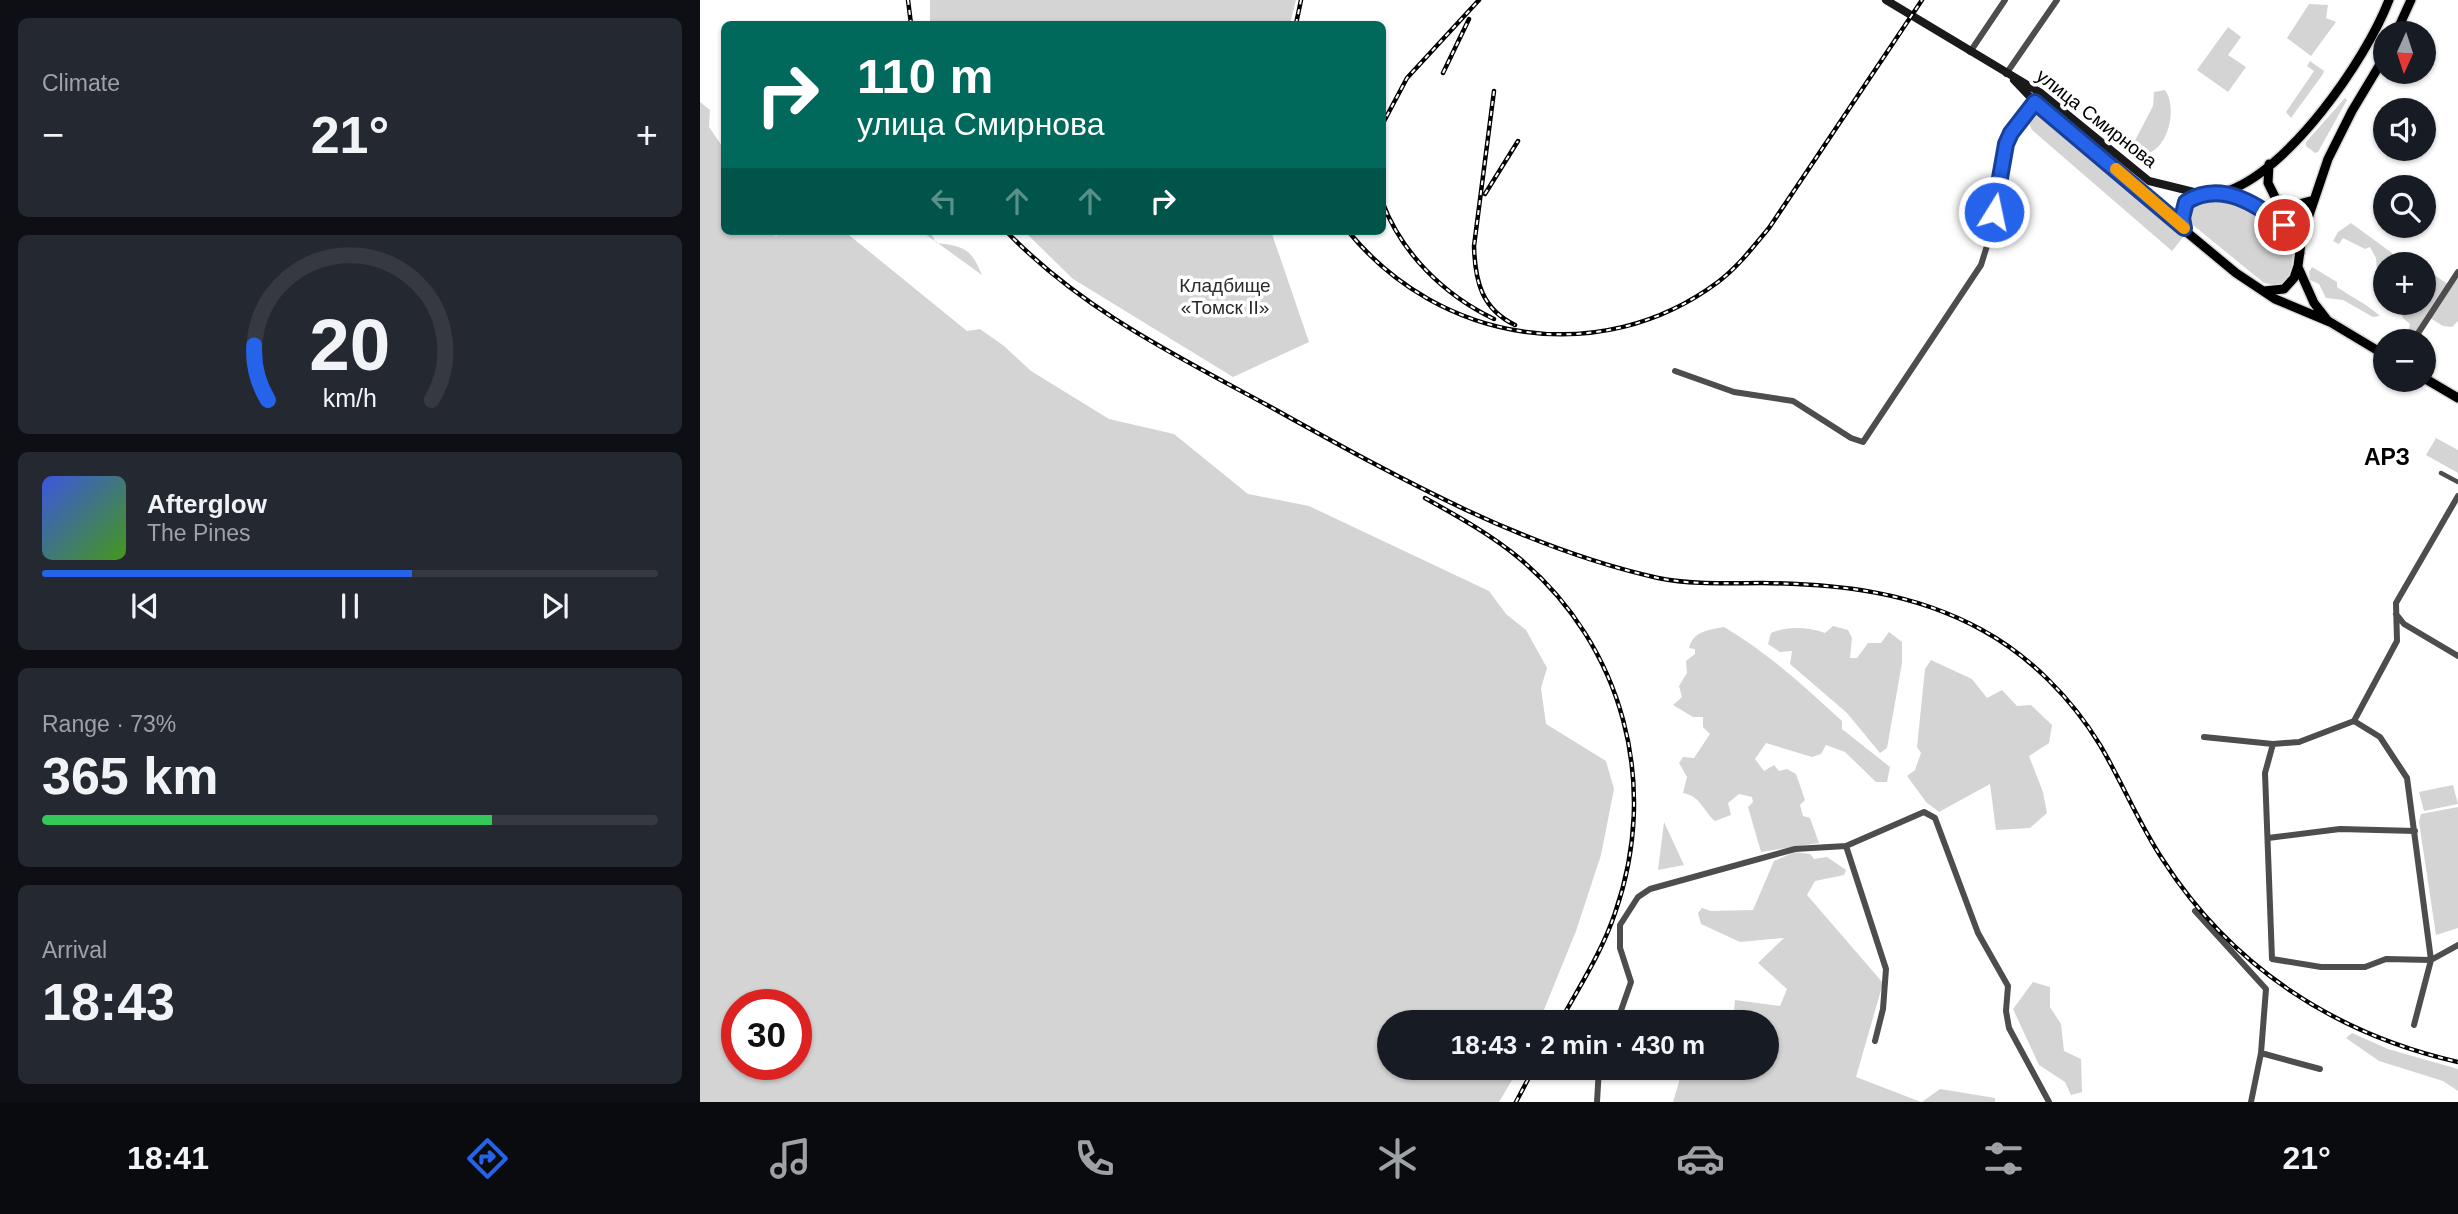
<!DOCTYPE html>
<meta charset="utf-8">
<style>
:root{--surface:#171b24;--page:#242831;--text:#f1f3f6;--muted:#9ea1a6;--line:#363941;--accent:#2563eb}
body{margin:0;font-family:Helvetica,sans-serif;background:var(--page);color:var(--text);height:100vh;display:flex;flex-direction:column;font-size:26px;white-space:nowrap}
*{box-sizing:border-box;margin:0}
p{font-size:23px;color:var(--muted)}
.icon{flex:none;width:38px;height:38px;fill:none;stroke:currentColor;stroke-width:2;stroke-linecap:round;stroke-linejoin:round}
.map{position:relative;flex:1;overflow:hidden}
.drawer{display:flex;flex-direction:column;gap:18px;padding:18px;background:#0d0f14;width:700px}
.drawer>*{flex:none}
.banner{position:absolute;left:21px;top:21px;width:665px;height:214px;border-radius:10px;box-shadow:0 2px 5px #0004;background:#00695c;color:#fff;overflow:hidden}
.needle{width:46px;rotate:183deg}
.fabs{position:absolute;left:1673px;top:21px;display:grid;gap:14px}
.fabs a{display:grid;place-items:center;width:63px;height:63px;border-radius:50%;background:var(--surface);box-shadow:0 2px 5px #0004;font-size:35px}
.speed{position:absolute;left:21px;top:989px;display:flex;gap:14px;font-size:35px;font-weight:700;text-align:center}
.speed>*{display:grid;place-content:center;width:91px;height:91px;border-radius:50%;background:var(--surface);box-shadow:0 2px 5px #0004;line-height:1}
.speed .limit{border:10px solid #d22;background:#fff;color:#111}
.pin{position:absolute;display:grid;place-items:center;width:60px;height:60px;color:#fff;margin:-30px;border:4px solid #fff;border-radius:50%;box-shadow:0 2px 7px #0007}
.me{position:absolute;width:77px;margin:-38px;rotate:10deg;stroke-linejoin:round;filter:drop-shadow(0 0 5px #0008)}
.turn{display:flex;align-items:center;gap:24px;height:147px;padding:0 21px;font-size:32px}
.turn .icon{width:91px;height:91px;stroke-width:2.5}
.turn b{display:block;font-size:49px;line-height:60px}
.lanes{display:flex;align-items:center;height:66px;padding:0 21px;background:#0003;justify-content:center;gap:35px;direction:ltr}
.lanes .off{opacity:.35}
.big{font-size:52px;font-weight:600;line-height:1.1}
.drawer .tile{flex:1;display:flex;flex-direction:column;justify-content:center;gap:10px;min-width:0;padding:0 24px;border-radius:10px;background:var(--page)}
.drawer .dial{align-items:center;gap:0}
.dial svg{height:182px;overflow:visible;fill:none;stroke:var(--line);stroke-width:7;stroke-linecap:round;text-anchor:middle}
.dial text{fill:var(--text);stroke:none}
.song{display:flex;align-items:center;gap:21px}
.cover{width:84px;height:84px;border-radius:10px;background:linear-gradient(135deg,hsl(230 70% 55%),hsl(100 70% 35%))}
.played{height:7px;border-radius:4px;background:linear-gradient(90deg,var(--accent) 60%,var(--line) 60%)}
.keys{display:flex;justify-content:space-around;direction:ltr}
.heat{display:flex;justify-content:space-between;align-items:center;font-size:38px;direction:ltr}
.charge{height:10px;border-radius:5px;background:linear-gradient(90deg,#34c759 73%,var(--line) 0)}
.trip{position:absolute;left:677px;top:1010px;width:402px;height:70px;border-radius:35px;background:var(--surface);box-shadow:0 2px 5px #0004;font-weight:600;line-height:70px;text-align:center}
.menu{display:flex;height:112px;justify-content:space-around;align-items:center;background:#090b0e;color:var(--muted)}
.menu .icon{width:49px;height:49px}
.menu .on{color:var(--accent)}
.menu b{font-size:32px;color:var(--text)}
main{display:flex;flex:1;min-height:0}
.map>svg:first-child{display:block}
.green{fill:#d4d4d4;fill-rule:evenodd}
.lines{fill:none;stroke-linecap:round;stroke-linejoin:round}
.primary-casing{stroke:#dbdbdb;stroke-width:12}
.pedestrian{stroke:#4d4d4d;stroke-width:4.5}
.minor{stroke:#4d4d4d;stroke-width:6}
.secondary{stroke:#1a1a1a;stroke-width:8}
.primary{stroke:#000;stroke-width:9}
.rail-casing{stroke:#000;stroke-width:4.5}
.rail{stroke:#fff;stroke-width:2;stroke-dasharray:5;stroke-linecap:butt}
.route-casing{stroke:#184099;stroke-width:18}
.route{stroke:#2563eb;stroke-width:12}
.slow{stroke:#f59e0b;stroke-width:12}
.labels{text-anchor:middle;stroke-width:7;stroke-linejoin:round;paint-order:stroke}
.street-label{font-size:19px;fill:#000;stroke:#fff}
.park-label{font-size:19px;fill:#2b2b2b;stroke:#fff}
.quarter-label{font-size:23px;font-weight:bold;fill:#000;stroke:#fff}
</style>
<main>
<section class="drawer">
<div class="tile"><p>Climate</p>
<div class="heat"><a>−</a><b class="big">21°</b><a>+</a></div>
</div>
<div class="tile dial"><svg viewBox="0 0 100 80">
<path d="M14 69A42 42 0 1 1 86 69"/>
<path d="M14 69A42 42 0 0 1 8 45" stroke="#2563eb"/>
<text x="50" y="56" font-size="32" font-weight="700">20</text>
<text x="50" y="72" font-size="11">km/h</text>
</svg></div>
<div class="tile">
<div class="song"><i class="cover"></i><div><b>Afterglow</b><p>The Pines</p></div></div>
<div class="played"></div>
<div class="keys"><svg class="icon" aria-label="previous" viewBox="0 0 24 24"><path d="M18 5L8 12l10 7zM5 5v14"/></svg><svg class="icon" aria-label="pause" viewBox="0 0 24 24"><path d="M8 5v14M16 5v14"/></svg><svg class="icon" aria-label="next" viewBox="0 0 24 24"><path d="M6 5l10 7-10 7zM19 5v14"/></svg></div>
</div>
<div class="tile"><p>Range · 73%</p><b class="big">365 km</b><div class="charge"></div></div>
<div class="tile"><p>Arrival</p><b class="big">18:43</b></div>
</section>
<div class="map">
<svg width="1758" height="1102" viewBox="0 0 1758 1102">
<rect width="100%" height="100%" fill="#fff"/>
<path class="green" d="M230,0H596L590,24H230Z
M1609,4L1628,5L1626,18L1636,22L1611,56L1587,38Z
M1528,27L1541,37L1528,55L1546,67L1528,92L1497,70Z
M1610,61L1624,71L1623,74L1591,118L1586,112L1614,71L1607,66Z
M1465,90C1481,113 1462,169 1430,150L1453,106L1454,92Z
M1645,98L1647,100L1618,152L1615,153L1606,146V142Z
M0,102L10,110L9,127L24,149V231H58L77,236L78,231H144L267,331L280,329L304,346L331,371L409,419L474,434L548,494L609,506L789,591L806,614L826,630L847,668L841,688L846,724L906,761L914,789L901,855L876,931L839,1022H690V1068H819L799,1102H0ZM37,1004H96V1064H37Z
M1336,108L1484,236L1472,251L1332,130L1327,119Z
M1503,200C1549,201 1615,231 1585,286L1564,283L1493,225L1488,215L1490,209Z
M1651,223L1692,253L1694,264H1685V273L1677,271L1676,258L1670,247L1665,249L1643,238L1639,244L1633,241L1638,232Z
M221,231H230L236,243C263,246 271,248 282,275Z
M324,231H571L609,342L533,377L373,279Z
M1612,267L1637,282V287C1651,297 1666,303 1680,316L1673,317L1643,300L1626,298L1619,284L1610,280L1609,272Z
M1733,274L1752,287L1758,276V321L1752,327L1743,326L1727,316L1712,339L1708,332L1710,324L1703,318L1698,306L1700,303H1724V284Z
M1736,438L1758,450V473L1726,455Z
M1133,626L1148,630L1152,638L1150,658H1157L1168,643H1181L1189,632L1202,642V663L1187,748L1180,753L1147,713L1090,664L1092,651L1080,652L1068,644L1071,633C1088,626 1108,627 1125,633Z
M1024,627C1067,652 1105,687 1142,721V729L1190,767L1187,782H1176L1145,752L1126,745L1121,754L1112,757L1066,743L1055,759L1064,771L1074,765L1079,771L1087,769L1096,774L1105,800L1100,805L1103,816L1110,818L1119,843L1061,852L1048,807L1053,802L1052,797L1039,794L1028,803L1031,815L1015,821C1003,811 1001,796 983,793L987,777L979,763L983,757L994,758L1010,734L1003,727V717H993L973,705L982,697L979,686L987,673L986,661L995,654V649L989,648C993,631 1009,630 1024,627Z
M1231,660L1272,679L1287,698L1302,690L1317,706L1331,705L1352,725L1349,743L1329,756L1343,792L1347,813L1330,828L1296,830L1290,784L1239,812L1226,802L1207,776L1215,770L1221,753L1217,747L1225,669Z
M1753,785L1758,804L1724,811L1719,792Z
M1758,807V928L1736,935L1719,822L1721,814Z
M964,822L984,865L958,870Z
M1095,852L1110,854L1114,859L1127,857L1146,870L1144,875L1115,881L1107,895L1183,983L1156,1077L1221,1102H973L983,1068H1068V1022H1033L1035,1000L1080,1006L1087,989L1058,963L1084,938L1040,942L1001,924L998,913L1002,908L1011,911L1053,910L1074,861Z
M1333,982L1350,987V1007L1361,1024L1364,1051L1381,1059L1382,1092L1371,1095L1365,1082L1339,1065L1313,1009Z
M1652,1033L1688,1049L1758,1069V1091L1743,1081L1679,1061L1646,1038Z
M1240,1089L1295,1098V1102H1222Z"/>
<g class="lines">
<g class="primary-casing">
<path id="primary" d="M1696,33L1711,0
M1569,164L1568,183L1576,199L1595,205L1614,200
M1524,192C1587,174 1666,60 1689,0
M1600,253C1576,178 1447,179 1489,234L1536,273L1575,299L1630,322L1685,355
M1598,267L1614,303L1628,321
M1564,291L1584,289L1594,278L1598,266L1602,236L1628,159L1652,111L1685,56
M1724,378L1758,398"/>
</g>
<path class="pedestrian" d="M1741,473L1758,482"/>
<path class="minor" d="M1270,52L1305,0
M1306,74L1357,0
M1713,341L1758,272
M975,371L1034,392L1093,401L1151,438L1163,442L1281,265L1291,233L1306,144L1311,133L1341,93
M1696,614L1704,624L1758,656
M1654,721L1680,737L1707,778L1731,960L1714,1025
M1504,737L1573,744L1599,742L1654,721L1697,641L1696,603L1758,496
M1573,744L1565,773L1572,959L1621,967H1665L1686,959L1731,960L1758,945
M1568,838L1640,829L1715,831
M1146,846L1186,969L1183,1009L1175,1041
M1495,911L1566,989L1561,1053L1551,1102
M917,1022L931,982L920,948V925L938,897L950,889L1095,849L1146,846L1224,812L1235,818L1278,933L1308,986L1306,1011L1309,1028L1349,1102
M1561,1053L1620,1069
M897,1102L899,1068"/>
<path class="secondary" d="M1186,0L1341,93L1449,181L1502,194
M1314,80L1335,102L1484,228"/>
<use href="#primary" class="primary"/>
<g class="rail-casing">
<path id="rail" d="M208,0L211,24
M596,24L601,0
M743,73L769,19
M794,91L774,246C775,282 782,309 815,325
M682,125L707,78L779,0
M785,194L818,141
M682,201C701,253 744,295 794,319
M306,231C381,309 473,354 567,405C690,473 819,547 958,578C992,585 1028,583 1062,583C1140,584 1213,592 1282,630C1330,656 1372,699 1400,745C1422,782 1439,824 1463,860C1532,967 1635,1034 1758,1062
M648,231C739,343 900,370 1018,282C1038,267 1053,247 1069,228L1222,0
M725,498C757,516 790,534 819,558C924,646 960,785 915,913C902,952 879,987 860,1022
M816,1102L834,1068"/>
</g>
<use href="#rail" class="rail"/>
</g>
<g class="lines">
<g class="route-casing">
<path id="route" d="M1294,212L1306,144L1311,133L1335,102L1484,228L1482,218L1486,202C1521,180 1556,204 1584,225"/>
</g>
<use href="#route" class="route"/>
<path class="slow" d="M1416,169L1484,228"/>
</g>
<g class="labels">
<g class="street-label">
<text transform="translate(1397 118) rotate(38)" y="7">улица Смирнова</text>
</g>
<g class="park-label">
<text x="525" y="292">Кладбище<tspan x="525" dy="22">«Томск II»</tspan></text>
</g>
<g class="quarter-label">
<text x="1687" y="465">АРЗ</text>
</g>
</g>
</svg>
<div class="fabs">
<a><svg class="needle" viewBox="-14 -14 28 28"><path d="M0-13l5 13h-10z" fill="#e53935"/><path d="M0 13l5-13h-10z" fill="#9ea1a6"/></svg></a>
<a><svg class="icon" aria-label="sound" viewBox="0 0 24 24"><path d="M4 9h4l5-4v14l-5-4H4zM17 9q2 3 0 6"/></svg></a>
<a><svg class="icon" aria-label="search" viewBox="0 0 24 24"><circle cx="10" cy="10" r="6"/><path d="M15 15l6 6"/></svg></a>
<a>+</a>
<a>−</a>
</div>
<div class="speed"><div class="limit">30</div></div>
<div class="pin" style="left:1584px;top:225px;background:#d93025"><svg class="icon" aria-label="arrive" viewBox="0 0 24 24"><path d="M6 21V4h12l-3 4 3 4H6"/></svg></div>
<svg class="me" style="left:1294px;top:212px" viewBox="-20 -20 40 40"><circle r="17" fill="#2563eb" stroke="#fff" stroke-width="3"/><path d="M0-11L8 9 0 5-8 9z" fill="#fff"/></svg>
<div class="trip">18:43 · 2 min · 430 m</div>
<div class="banner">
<div class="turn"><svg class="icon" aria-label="right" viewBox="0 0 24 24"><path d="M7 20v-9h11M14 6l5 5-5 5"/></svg><div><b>110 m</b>улица Смирнова</div></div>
<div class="lanes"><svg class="icon off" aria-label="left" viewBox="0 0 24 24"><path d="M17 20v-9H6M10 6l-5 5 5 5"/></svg><svg class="icon off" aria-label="ahead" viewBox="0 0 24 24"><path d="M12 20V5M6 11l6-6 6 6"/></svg><svg class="icon off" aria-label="ahead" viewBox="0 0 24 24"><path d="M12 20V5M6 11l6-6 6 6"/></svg><svg class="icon" aria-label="right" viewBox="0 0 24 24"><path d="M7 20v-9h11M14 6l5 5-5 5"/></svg></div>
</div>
</div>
</main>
<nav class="menu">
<b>18:41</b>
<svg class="icon on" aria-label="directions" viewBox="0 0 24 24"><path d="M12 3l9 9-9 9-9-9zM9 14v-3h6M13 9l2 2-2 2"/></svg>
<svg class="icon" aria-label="music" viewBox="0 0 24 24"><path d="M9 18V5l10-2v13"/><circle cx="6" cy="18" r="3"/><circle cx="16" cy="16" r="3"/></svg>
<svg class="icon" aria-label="phone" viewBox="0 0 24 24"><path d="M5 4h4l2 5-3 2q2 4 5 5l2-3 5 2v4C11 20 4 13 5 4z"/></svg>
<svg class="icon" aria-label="climate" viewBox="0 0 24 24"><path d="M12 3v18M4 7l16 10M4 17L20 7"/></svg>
<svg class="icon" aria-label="car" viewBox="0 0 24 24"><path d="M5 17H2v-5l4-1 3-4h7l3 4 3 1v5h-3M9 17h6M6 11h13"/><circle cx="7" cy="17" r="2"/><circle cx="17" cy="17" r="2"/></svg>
<svg class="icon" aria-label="filters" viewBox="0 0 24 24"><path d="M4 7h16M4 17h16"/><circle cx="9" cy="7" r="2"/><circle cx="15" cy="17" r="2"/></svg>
<b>21°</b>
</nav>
